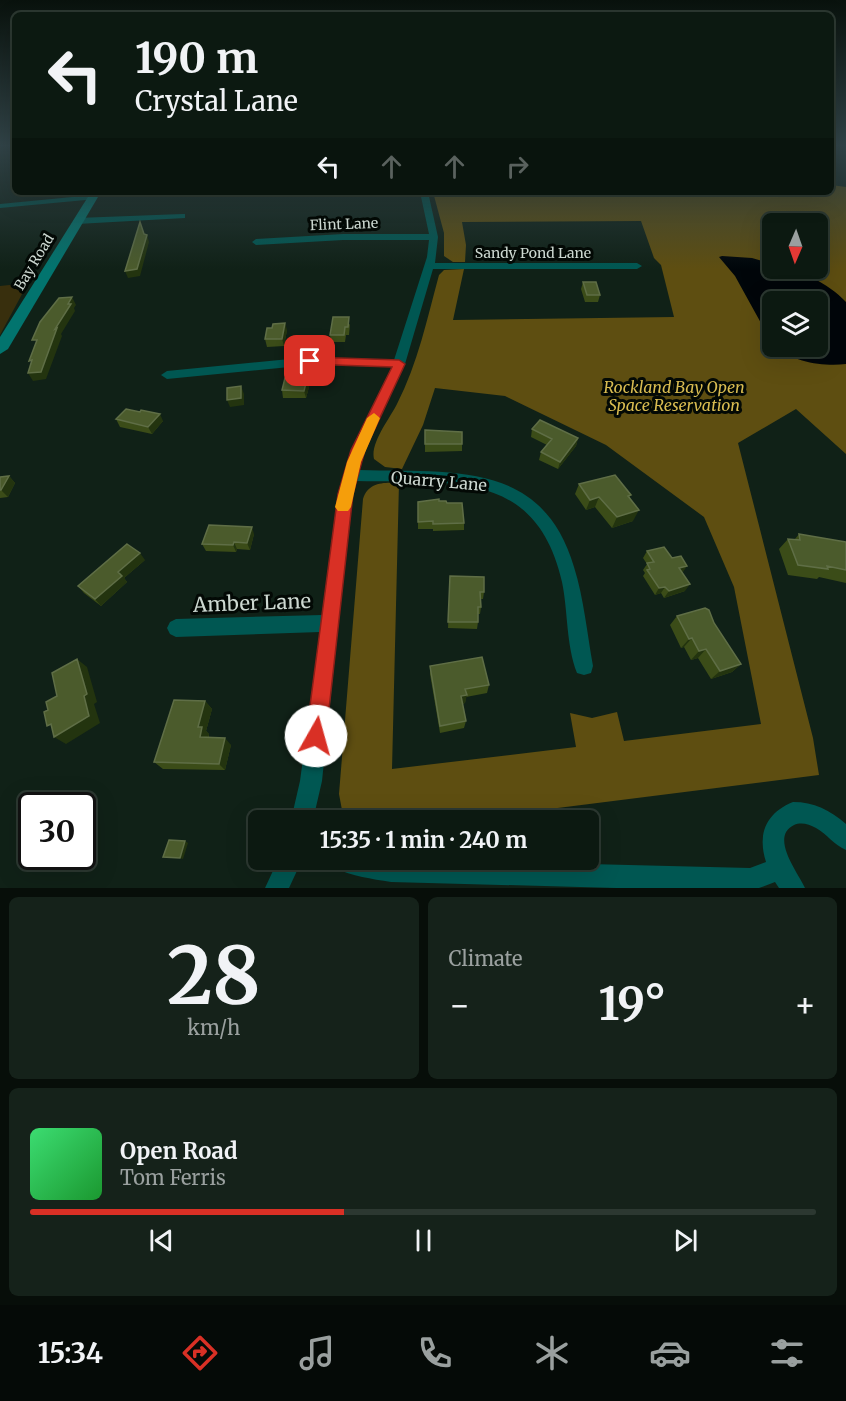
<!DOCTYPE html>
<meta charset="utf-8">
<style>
:root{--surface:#0c1911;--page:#15221a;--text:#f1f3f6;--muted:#9aa09f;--line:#2c3831;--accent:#d93025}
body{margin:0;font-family:Merriweather,serif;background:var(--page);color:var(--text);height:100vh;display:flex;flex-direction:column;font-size:22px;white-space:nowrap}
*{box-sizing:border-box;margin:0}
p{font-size:20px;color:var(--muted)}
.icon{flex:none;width:33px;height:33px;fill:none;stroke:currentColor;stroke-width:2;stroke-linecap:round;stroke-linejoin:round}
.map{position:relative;height:888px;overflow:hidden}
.details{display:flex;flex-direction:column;gap:9px;padding:9px;background:#070e09;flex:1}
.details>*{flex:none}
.banner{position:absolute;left:12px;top:12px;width:822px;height:183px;border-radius:9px;box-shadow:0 6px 24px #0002,0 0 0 2px var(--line);background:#0c1911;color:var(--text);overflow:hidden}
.needle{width:39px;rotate:182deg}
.controls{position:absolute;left:762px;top:213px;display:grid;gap:12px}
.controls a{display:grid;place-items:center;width:66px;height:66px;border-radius:9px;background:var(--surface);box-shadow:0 6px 24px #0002,0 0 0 2px var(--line);font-size:30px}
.speed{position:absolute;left:18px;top:792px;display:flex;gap:12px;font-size:30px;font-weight:700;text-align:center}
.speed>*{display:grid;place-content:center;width:78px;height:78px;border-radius:50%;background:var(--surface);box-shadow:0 6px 24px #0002,0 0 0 2px var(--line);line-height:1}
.speed .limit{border:3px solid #111;border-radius:9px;background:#fff;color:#111}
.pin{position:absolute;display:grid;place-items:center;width:51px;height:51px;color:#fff;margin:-26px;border-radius:12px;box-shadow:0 3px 9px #0006}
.me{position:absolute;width:66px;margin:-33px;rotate:7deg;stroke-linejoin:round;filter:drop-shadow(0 0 4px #0008)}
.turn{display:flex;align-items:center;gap:21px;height:126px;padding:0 24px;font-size:27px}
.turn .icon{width:78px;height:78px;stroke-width:2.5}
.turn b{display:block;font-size:42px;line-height:51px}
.lanes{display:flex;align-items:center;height:57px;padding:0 24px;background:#0003;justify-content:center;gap:30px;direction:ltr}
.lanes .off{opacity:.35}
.big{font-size:45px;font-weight:700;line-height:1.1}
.details .tile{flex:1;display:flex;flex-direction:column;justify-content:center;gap:9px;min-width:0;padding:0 21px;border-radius:9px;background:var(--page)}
.details .dial{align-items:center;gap:0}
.dial b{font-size:78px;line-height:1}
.song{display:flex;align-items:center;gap:18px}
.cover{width:72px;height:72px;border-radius:9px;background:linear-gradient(135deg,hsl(140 70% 55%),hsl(130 70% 35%))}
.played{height:6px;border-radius:3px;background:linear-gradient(90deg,var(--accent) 40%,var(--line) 40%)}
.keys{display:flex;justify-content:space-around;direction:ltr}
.heat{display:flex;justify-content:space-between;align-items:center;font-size:33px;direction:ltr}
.details .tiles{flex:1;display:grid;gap:9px;grid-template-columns:1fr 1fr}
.tile:last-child{grid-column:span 2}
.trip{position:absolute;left:248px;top:810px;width:351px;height:60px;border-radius:9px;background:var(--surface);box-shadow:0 6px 24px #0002,0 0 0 2px var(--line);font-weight:700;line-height:60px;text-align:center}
.tabs{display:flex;height:96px;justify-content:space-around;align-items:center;background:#050a07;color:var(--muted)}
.tabs .icon{width:42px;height:42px}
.tabs .on{color:var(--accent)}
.tabs b{font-size:27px;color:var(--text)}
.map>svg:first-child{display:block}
.green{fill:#382f0d}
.forest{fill:#5e4e11;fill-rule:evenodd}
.water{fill:#00060a}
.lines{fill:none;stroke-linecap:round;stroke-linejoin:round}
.minor{fill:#005752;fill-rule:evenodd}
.secondary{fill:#02746e;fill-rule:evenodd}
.wall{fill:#3b4c18}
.shaded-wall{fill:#23340f}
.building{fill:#4b5b2c;stroke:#5f6e46;stroke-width:1.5}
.route{fill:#d93025;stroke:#8d1f18;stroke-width:1.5}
.slow{fill:#f59e0b}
.labels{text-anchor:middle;stroke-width:6;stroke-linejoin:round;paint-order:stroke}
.far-street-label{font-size:14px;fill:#cdd8d1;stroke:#030905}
.park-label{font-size:16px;font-style:italic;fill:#d9bc51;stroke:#030905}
.street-label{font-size:16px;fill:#cdd8d1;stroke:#030905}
.near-street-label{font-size:20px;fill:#cdd8d1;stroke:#030905}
</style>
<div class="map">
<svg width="846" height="888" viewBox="0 0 846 888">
<rect width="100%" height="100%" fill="#102117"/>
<path class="green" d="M28,283L0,335V286Z"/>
<path class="forest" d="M831,185L846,187V454L796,409L738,443L813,738L819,775L462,820H350L342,810L339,794L363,499C368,482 384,482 399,483L392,769L576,747L570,713L592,718L617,712L624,741L761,724L734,587L704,517L606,445L505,396L435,388L423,425L402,469L385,467L374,459C370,443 390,418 397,404C418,363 427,319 439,275L444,270L464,269L453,320L674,317L661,265L654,258L641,221L462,222L466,245L465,262H453L444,256V233L433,192H579L600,194L599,192H831ZM772,224H818V268H772ZM772,302H818V346H772Z"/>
<path class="water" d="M722,256L752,258L772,264V268C799,268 828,283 846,302V364C825,367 792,362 776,347L818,346V302H772V343L735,276L719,257Z"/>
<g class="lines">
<path class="minor" d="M420,192H428L438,237L435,263H637L642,266L637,269H433L405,364L365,450L359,470C451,473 542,459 574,567C584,599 587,633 593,666L591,673L584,675L577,673C566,645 568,611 562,582C536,468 450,484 356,481L352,493L322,781L313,820H291L300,781L320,632L176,637L170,634L167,628L170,622L176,619L322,615L338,493L351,450L392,367L310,365L167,379L161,375L167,371L310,357L394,360L427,257L429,240H343L256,245L252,242L256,239L343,234H429Z
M93,195L97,197L96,199L0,208V204Z
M182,214H185V218L77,224L73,221L77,218Z
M793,802C814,802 830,810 846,824V850C834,845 827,834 816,828C809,824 801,822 794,825C769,837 799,874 805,888H779L775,882L759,888H616L391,882C371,879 353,876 334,868L330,860H433L750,868L766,862C757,834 766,813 793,802Z
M278,860H302L289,888H265Z"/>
<path class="secondary" d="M91,192H101L8,349L0,354V337Z"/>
</g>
<path class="wall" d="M583,282L600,295L598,302H585L581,289Z
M350,324L349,335H346L345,342H331L330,335Z
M287,330L284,346L267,347L265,339Z
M307,379L309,387L306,398H283L282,390Z
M116,419L163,421L152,434L120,427Z
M532,429L578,438L576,446L558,469L539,460L541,452L547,445L531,437Z
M425,430L462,444V451L425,452Z
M9,476L15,483L8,497L0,498V477Z
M579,484L631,495L629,498L633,521L612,528L595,507L586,510L575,494Z
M439,501L447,503L464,523V530L433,531V529H418V502Z
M254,534L250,550L237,549L236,552L206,551L202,544Z
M799,534L846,542V583L819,577L817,579L788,575L779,549L788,539H795Z
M647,551L672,558L683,572L682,573L685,591L664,598L661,593L655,595L643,576L645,573L643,570L647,564L643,558Z
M145,560L124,578L127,582L101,606L84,593L78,586Z
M450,576L484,592L483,599H480L481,607L480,614H478V622L477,629L448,628Z
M677,616L714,623L741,664L732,672L711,679L698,658L691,660L684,647L681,648L670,625Z
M430,666L489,685L487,693L466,697L465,703L462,704L466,721L464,728L440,733L430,674Z
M205,701L212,709L206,731L209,734V737L231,745L225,770L163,769L154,762Z"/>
<path class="shaded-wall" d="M147,235L149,242L140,276L128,278L125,271L146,239Z
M72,297L76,305L74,308L75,311L61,334L62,336L46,379L33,381L28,373L55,329Z
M285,323L287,330L284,346L282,339Z
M307,379L309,387L306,398L304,391Z
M241,386L244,394V405L230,407L227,400Z
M160,414L163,421L152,434L148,427Z
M578,438L576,446L558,469L560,462Z
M9,476L15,483L8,497L1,490Z
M599,497L595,507L586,510L590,500Z
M639,510L633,521L612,528L617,517Z
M252,527L254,534L250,550L247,543Z
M234,542L237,549L236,552L233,545Z
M140,553L145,560L124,578L127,582L101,606L95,599L118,572Z
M687,566L683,572L674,575L679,568Z
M690,584L685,591L664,598L669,591Z
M665,587L661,593L655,595L659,588Z
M692,638L684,647L681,648L689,639Z
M706,649L698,658L691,660L699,651Z
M77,659L87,667L97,702L94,704L100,723L66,744L54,737L84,696Z
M741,664L732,672L711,679L720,671Z
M467,695L465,703L460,704L461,696Z
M205,701L212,709L206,731L209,734L207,744L200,737L198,727Z
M225,738L231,745L225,770L219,764Z
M185,841L188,843L183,859L180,858Z"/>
<path class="building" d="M140,222L144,234L147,235L137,269L125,271Z
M583,282H596L600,295H587Z
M72,297L68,304H71L55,329L57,328L41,372L28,373L32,360L29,361L37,340H32L40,322L59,298Z
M333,317H349L348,327H345L344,335H330Z
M285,323L282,339H265L267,328H272L273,324Z
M285,378L307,379L304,391L282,390Z
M241,386V398L227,400V388Z
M126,409L140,412L141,410L160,414L148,427L116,419Z
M540,420L578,438L560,462L541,452L552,439L532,429Z
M425,430L462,432V444H425Z
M615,475L631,495L628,496L639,510L617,517L599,497L590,500L579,484Z
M9,476L1,490H0V477Z
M439,499V501H446L447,503H462L464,523L433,524V521L418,522V502Z
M209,525L252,527L247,543L234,542L233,545L202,544Z
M799,534L846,542V570L827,566L828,569L798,565L788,539L800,540Z
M127,544L140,553L118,572L122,576L95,599L78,586Z
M664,547L672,558L681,556L687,566L679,568L690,584L669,591L665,587L659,588L647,570L650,569L647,563L654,562L647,551Z
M450,576L484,577V592H480L481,607H478V622H448Z
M705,608L709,610L714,623L741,664L720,671L706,649L699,651L692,638L689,639L677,616Z
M482,657L489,685L465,689L467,695L461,696L466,721L440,726L430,666Z
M77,659L87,694L84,696L89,716L54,737L51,724L47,726L44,712L48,710L46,702L57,696L52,673Z
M174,700L205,701L198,727H202L200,737L225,738L219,764L154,762Z
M169,840L185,841L180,858L163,857Z"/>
<linearGradient id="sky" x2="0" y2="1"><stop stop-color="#09120d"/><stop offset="0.54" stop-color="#314347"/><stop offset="1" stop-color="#314347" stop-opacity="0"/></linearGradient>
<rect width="846" height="269" fill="url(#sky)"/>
<path class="route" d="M310,357L399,360L405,364L365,450L353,494L326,736L323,743L316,746L309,743L306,736L338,494L351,450L392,367L306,364L305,361Z"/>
<path class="slow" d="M374,413L380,418L361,462L351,507L348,511H338L335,507L347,462L367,418Z"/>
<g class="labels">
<g class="far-street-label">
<text transform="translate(344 224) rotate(-2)" y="5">Flint Lane</text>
<text x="533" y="258">Sandy Pond Lane</text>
<text transform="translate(34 262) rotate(-59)" y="5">Bay Road</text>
</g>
<g class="park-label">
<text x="674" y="393">Rockland Bay Open<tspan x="674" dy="18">Space Reservation</tspan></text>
</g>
<g class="street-label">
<text transform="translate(439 481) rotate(5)" y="6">Quarry Lane</text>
</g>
<g class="near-street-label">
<text transform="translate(252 603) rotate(-2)" y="7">Amber Lane</text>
</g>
</g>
</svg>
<div class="controls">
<a><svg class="needle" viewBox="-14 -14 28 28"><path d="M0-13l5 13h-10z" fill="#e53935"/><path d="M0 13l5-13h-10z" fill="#9aa09f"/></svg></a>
<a><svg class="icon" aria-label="layers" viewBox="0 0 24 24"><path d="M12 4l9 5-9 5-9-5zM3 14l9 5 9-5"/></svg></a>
</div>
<div class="speed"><div class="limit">30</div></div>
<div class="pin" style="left:310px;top:361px;background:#d93025"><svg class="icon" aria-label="arrive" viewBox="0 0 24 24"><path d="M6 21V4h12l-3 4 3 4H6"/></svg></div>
<svg class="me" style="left:316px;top:736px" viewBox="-20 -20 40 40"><circle r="19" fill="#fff"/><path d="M0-13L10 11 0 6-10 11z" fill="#d93025"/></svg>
<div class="trip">15:35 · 1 min · 240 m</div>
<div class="banner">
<div class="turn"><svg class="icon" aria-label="left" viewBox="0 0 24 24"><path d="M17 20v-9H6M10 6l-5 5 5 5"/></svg><div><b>190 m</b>Crystal Lane</div></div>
<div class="lanes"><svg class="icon" aria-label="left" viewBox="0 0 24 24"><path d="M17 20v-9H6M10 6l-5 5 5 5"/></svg><svg class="icon off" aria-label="ahead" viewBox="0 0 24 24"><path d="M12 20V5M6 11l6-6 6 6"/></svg><svg class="icon off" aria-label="ahead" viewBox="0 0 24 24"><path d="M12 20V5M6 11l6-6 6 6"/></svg><svg class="icon off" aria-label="right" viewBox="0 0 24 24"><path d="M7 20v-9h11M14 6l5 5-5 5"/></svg></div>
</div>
</div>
<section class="details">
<div class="tiles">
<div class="tile dial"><b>28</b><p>km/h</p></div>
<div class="tile"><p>Climate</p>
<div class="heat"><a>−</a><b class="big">19°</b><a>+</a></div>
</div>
<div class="tile">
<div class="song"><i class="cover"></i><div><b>Open Road</b><p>Tom Ferris</p></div></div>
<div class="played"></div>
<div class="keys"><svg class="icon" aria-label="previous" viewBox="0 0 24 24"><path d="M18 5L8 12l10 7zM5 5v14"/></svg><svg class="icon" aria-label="pause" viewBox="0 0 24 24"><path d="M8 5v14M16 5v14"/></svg><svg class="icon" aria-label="next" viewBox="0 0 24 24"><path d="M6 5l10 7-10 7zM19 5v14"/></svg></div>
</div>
</div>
</section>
<nav class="tabs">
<b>15:34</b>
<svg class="icon on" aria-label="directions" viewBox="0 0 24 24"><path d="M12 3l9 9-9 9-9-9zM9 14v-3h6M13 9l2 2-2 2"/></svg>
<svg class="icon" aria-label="music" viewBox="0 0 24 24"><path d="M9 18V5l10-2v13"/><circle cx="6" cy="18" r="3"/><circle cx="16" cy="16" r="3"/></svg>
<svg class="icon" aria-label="phone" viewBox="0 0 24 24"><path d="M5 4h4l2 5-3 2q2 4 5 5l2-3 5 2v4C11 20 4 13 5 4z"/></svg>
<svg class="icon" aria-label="climate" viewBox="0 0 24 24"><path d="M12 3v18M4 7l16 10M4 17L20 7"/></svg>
<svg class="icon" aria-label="car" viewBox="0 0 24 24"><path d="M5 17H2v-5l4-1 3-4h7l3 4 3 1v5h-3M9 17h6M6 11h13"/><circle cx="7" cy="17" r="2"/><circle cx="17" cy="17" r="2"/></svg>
<svg class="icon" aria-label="filters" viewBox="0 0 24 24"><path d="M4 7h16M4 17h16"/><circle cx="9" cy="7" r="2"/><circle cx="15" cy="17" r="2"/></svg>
</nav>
